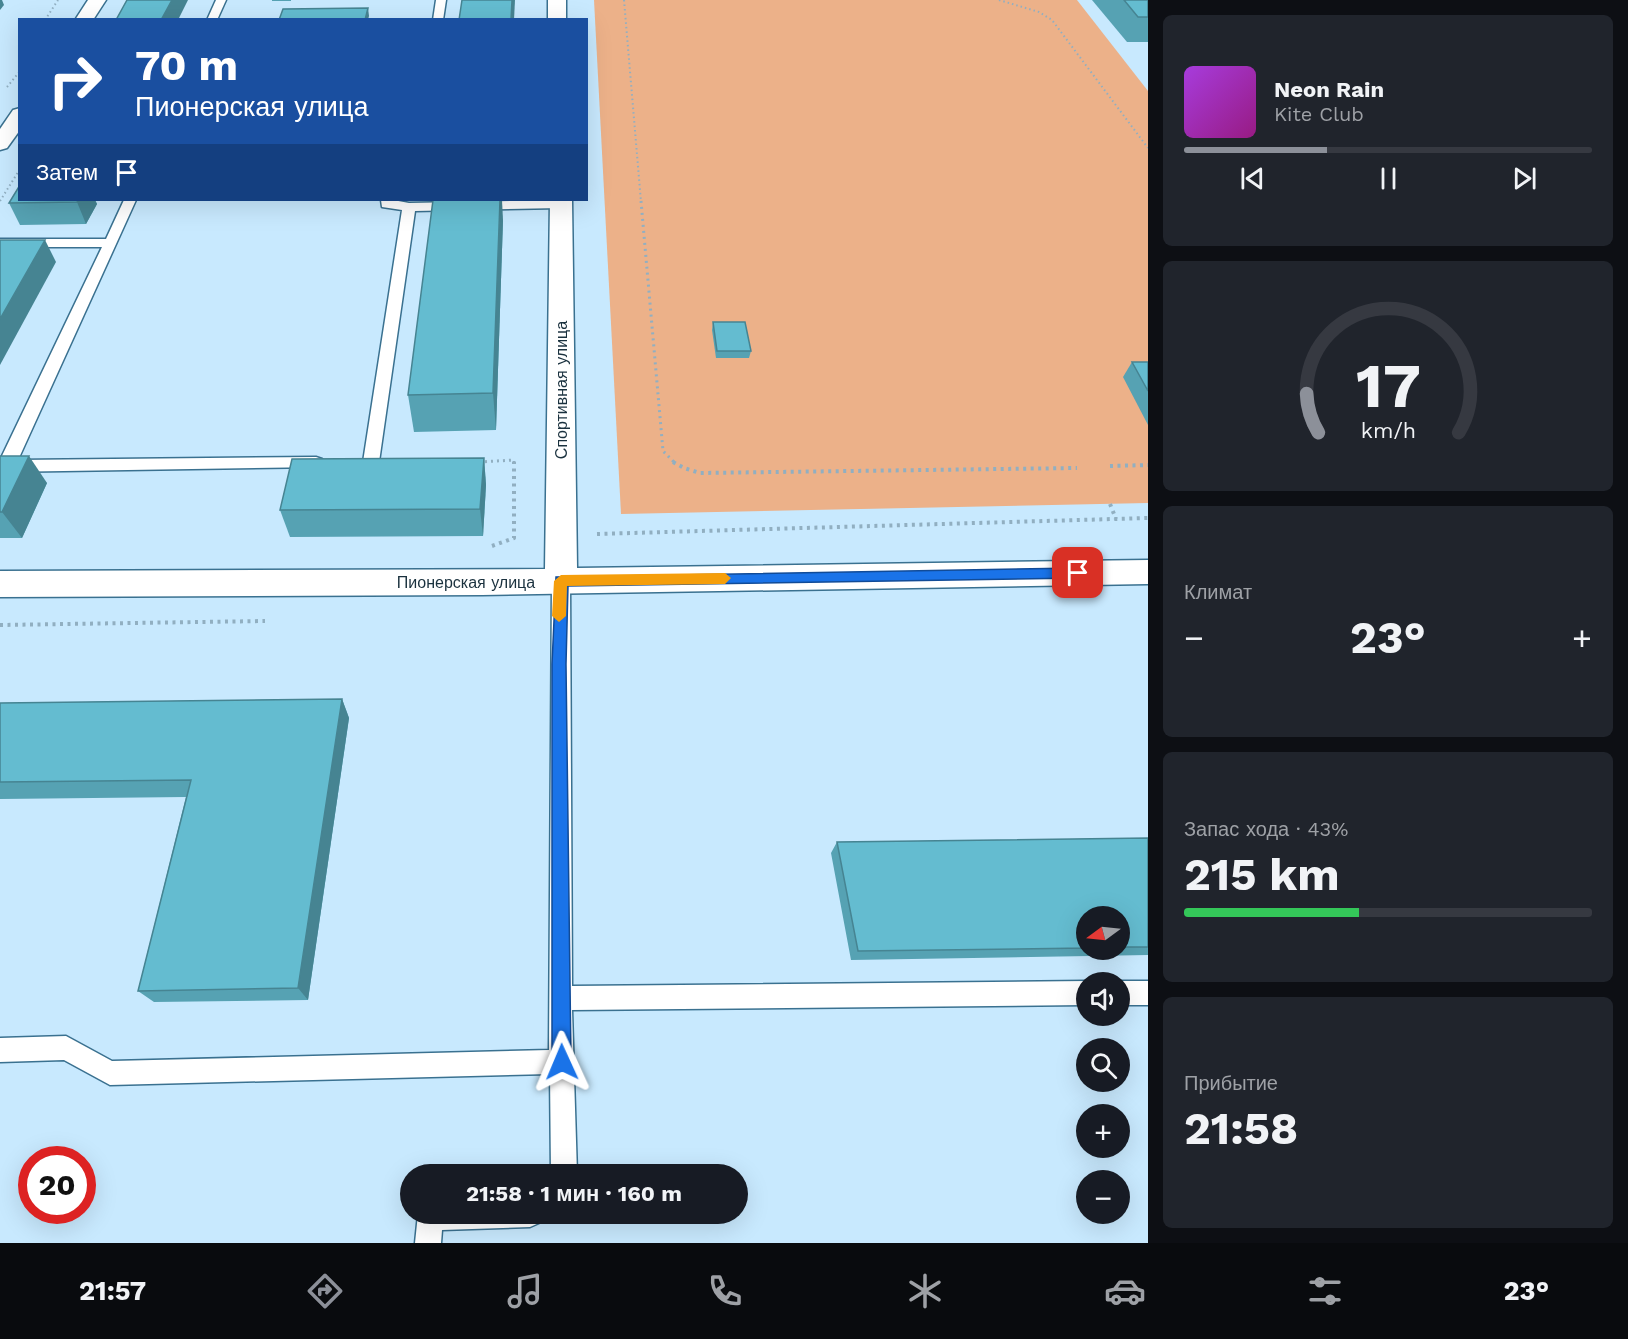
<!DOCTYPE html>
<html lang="ru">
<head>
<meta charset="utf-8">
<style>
  body { margin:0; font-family:"Work Sans",sans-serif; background:#20242c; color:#f1f3f6; height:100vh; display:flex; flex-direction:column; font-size:22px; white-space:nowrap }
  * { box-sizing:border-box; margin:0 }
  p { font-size:20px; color:#9ea1a6 }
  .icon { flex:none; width:33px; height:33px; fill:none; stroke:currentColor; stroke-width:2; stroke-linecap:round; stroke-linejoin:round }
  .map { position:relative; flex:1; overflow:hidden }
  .side { display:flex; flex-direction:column; gap:15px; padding:15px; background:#0d0f14; width:480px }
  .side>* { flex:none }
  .banner { position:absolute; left:18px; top:18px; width:570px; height:183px; border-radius:0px; box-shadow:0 6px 24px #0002; background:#1a4fa0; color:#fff; overflow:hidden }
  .needle { width:39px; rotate:255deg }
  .tools { position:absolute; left:1076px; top:906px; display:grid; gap:12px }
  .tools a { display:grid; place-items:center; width:54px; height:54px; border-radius:50%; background:#171b24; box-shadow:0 6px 24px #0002; font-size:30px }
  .speed { position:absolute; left:18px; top:1146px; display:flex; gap:12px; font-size:30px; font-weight:700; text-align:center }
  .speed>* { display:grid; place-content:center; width:78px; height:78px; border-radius:50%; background:#171b24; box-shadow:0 6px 24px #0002; line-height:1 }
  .speed .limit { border:9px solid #d22; background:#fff; color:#111 }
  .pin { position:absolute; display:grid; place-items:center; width:51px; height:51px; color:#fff; margin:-26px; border-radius:12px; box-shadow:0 3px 9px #0006 }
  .me { position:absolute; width:66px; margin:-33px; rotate:359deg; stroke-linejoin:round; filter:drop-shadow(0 0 4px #0008) }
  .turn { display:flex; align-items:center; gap:21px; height:126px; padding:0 18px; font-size:27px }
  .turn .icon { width:78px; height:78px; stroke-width:2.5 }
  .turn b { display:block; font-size:42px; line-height:51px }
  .then { display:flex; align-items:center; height:57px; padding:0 18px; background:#0003; gap:12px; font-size:22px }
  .big { font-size:45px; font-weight:700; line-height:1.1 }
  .side .tile { flex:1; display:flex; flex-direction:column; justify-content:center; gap:9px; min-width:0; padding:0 21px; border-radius:9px; background:#20242c }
  .side .dial { align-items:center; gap:0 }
  .dial svg { height:156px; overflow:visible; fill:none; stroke:#363941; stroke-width:7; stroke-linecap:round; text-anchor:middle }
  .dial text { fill:#f1f3f6; stroke:none }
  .song { display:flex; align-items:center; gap:18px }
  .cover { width:72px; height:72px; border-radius:9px; background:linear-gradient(135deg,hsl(280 70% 55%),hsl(310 70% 35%)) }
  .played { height:6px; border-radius:3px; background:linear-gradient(90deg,#8c9099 35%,#363941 35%) }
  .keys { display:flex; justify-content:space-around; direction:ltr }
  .heat { display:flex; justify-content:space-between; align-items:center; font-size:33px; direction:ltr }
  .charge { height:9px; border-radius:4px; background:linear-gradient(90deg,#34c759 43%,#363941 0) }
  .trip { position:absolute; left:400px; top:1164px; width:348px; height:60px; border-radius:30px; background:#171b24; box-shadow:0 6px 24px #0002; font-weight:700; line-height:60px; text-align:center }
  .menu { display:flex; height:96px; justify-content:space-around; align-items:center; background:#090b0e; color:#9ea1a6 }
  .menu .icon { width:42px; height:42px }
  .menu .active { color:#8c9099 }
  .menu b { font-size:27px; color:#f1f3f6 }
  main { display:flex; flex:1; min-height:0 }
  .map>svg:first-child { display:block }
</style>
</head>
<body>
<main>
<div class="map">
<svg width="1148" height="1243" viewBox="0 0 1148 1243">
  <rect width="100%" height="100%" fill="#c8e9fe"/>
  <!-- green -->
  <polygon fill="#ecb189" points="594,0 1077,0 1148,91 1148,503 621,514"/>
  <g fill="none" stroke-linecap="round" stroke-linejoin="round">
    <defs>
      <g id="service">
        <polygon points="216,0 226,0 217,20 207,20"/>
        <polygon points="436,0 446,0 443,20 433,20"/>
        <polygon points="124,200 136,200 18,460 316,457 322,459 324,463 322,467 0,472 0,460 102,247 0,247 0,239 106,239"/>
        <polygon points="381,200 393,200 409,203 561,200 567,204 561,208 415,211 379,462 377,466 365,466 363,462 402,210 382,207"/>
        <polygon points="561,574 567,576 570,581 572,986 1086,981 1089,982 1086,982 1086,1005 572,1010 577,1174 551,1174 550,1074 110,1085 64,1060 0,1062 0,1038 66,1036 112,1061 549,1050 552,581 555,576"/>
        <polygon points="1119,981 1148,981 1148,1005 1119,1005 1119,982 1116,982"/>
        <polygon points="418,1214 543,1214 539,1223 530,1227 442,1230 441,1243 415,1243"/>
      </g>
      <g id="minor">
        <rect x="548" y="0" width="18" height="20"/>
        <polygon points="550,200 572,200 577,568 1148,560 1148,584 482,595 0,597 0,571 545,569"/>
      </g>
      <g id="tertiary">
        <polygon points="88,0 106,0 93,20 75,20"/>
        <polygon points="20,108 20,130 7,148 0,150 0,129 13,110"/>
      </g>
    </defs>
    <!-- service casing -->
    <use href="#service" stroke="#3a7190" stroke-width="3"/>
    <!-- minor casing -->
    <use href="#minor" stroke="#3a7190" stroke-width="3"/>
    <!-- tertiary casing -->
    <use href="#tertiary" stroke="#3a7190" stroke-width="3"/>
    <!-- path-far2 -->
    <g stroke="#91afc1" stroke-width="2" stroke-dasharray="1.5 3" stroke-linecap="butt">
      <polyline points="624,0 641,202"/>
      <polyline points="999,0 1039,12 1052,20 1148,148"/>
      <polyline points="45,20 58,0"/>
      <polyline points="7,87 20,71"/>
      <polyline points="0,201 20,169"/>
    </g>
    <!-- path-far1 -->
    <g stroke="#91afc1" stroke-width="3" stroke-dasharray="2 4" stroke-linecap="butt">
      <polyline points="641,201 663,451 675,463"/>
      <polyline points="479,462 514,460 514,463"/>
    </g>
    <!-- path -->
    <g stroke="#91afc1" stroke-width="4" stroke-dasharray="3 4.5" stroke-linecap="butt">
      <polyline points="673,462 684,468 700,473 1077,468"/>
      <polyline points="1110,466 1148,465"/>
      <polyline points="1110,504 1116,519"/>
      <polyline points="597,534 1148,518"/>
      <polyline points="492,546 514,538 514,462"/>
      <polyline points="0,625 265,621"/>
    </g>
    <!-- service -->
    <use href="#service" fill="#fff" fill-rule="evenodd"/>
    <!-- minor -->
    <use href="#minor" fill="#fff" fill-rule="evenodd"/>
    <!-- tertiary -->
    <use href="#tertiary" fill="#fff" fill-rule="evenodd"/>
  </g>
  <!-- wall -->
  <g fill="#56a2b3" fill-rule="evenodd">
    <rect x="272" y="0" width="19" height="1"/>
    <polygon points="1092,0 1148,0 1148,42 1127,42"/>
    <polygon points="20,200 95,200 97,204 86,224 20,225 9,203"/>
    <polygon points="503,220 496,430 414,432 408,395"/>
    <polygon points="713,322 751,351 749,358 716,358 712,330"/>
    <polygon points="1132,362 1148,362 1148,425 1123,377"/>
    <polygon points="0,456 47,483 22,538 0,538"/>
    <polygon points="484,458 486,485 483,536 290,537 280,510"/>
    <polygon points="342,699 349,718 308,1000 154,1002 138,991 186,797 0,799 0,703"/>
    <path d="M1148,838V955L851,960L831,853L837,842ZM1086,916H1119V950H1086Z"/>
  </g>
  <!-- shaded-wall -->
  <g fill="#468492">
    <polygon points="0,0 2,0 4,5 0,10"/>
    <polygon points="172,0 188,0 178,20 161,20"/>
    <polygon points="512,0 515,0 514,20 511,20"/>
    <polygon points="368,8 369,16 368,20 365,20"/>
    <polygon points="78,200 95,200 97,204 86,224 77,202"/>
    <polygon points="500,200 502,200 503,220 496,430 493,393"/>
    <polygon points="45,240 56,262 0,365 0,319"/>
    <polygon points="29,456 47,483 22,538 2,512"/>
    <polygon points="484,458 486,485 483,536 480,509"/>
    <polygon points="342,699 349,718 308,1000 298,988"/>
  </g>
  <!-- building -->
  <g fill="#64bcd0" stroke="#468492" stroke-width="1.5">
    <polygon points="127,0 172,0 161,20 116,20"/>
    <polygon points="462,0 512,0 511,20 459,20"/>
    <polygon points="1124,0 1148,0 1148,17 1138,17"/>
    <polygon points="368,8 365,20 279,20 283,9"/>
    <polygon points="20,185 20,200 78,200 77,202 9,203"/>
    <polygon points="433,200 500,200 493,393 408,395"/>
    <polygon points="0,240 45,240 0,319"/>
    <polygon points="713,322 745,322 751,351 717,351"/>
    <polygon points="1132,362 1148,362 1148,391"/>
    <polygon points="0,456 29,456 2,512 0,512"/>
    <polygon points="484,458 480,509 280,510 292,459"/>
    <polygon points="342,699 298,988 138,991 191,780 0,782 0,703"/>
    <polygon points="1148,838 1148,947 1119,947 1119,916 1086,916 1086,948 858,951 837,842"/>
  </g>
  <!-- route -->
  <polygon fill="#1a73e8" stroke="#114b97" stroke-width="1.5" points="1078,568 1084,573 1078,578 568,586 566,664 571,1062 568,1069 562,1071 555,1069 552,1062 552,664 556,577"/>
  <!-- slow -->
  <polygon fill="#f59e0b" points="725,573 731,578 725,584 567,586 566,616 559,622 552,616 554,581 561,575"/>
  <g text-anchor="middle" stroke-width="5" stroke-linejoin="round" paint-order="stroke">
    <!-- street labels -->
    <g font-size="16" fill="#1a313e" stroke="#fff">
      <text transform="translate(561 390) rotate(-90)" y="6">Спортивная улица</text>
      <text x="466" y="588">Пионерская улица</text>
    </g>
  </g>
</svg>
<div class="tools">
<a><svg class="needle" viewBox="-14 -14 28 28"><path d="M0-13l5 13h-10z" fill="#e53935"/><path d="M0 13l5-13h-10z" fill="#9ea1a6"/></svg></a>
<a><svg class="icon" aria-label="sound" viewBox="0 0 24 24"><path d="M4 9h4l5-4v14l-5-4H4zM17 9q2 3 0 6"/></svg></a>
<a><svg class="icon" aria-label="search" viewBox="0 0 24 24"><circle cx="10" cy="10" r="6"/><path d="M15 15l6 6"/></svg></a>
<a>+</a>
<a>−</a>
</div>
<div class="speed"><div class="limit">20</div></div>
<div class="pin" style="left:1078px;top:573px;background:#d93025"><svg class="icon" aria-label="arrive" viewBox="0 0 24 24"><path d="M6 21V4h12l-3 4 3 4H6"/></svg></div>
<svg class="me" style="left:562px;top:1062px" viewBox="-20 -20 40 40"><path d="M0-17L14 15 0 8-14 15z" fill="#1a73e8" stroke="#fff" stroke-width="4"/></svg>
<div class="trip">21:58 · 1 мин · 160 m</div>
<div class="banner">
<div class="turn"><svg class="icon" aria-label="right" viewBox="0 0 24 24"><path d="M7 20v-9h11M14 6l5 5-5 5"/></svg><div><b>70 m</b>Пионерская улица</div></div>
<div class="then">Затем<svg class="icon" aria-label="arrive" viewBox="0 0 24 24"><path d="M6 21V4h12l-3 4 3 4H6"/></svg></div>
</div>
</div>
<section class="side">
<div class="tile">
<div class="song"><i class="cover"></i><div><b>Neon Rain</b><p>Kite Club</p></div></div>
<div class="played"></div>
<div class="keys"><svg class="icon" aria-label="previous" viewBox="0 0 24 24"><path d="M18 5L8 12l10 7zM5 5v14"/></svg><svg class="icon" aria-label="pause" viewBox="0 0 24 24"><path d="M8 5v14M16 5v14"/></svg><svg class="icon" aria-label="next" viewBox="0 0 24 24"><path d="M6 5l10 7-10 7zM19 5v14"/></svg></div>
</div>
<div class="tile dial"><svg viewBox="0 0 100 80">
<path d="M14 69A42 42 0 1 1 86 69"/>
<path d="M14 69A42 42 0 0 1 8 49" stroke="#8c9099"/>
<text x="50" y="56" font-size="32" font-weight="700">17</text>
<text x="50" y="72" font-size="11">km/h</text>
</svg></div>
<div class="tile"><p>Климат</p>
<div class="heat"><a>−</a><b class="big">23°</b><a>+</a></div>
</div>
<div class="tile"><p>Запас хода · 43%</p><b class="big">215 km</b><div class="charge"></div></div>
<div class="tile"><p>Прибытие</p><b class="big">21:58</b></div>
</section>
</main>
<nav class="menu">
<b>21:57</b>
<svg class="icon active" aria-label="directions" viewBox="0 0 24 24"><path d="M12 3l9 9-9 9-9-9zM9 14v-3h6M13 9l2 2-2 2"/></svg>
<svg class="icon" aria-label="music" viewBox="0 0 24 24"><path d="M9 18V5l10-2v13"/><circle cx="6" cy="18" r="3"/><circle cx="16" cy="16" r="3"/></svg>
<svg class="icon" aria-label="phone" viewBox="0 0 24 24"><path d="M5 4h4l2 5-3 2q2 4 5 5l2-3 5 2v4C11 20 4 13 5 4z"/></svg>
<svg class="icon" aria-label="climate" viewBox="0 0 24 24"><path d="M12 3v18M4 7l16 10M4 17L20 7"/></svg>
<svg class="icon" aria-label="car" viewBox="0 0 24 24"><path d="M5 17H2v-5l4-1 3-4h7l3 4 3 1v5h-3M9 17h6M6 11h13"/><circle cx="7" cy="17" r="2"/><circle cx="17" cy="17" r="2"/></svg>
<svg class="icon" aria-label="filters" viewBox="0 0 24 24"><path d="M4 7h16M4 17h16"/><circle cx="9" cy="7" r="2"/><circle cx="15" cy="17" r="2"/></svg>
<b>23°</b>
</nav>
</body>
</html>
